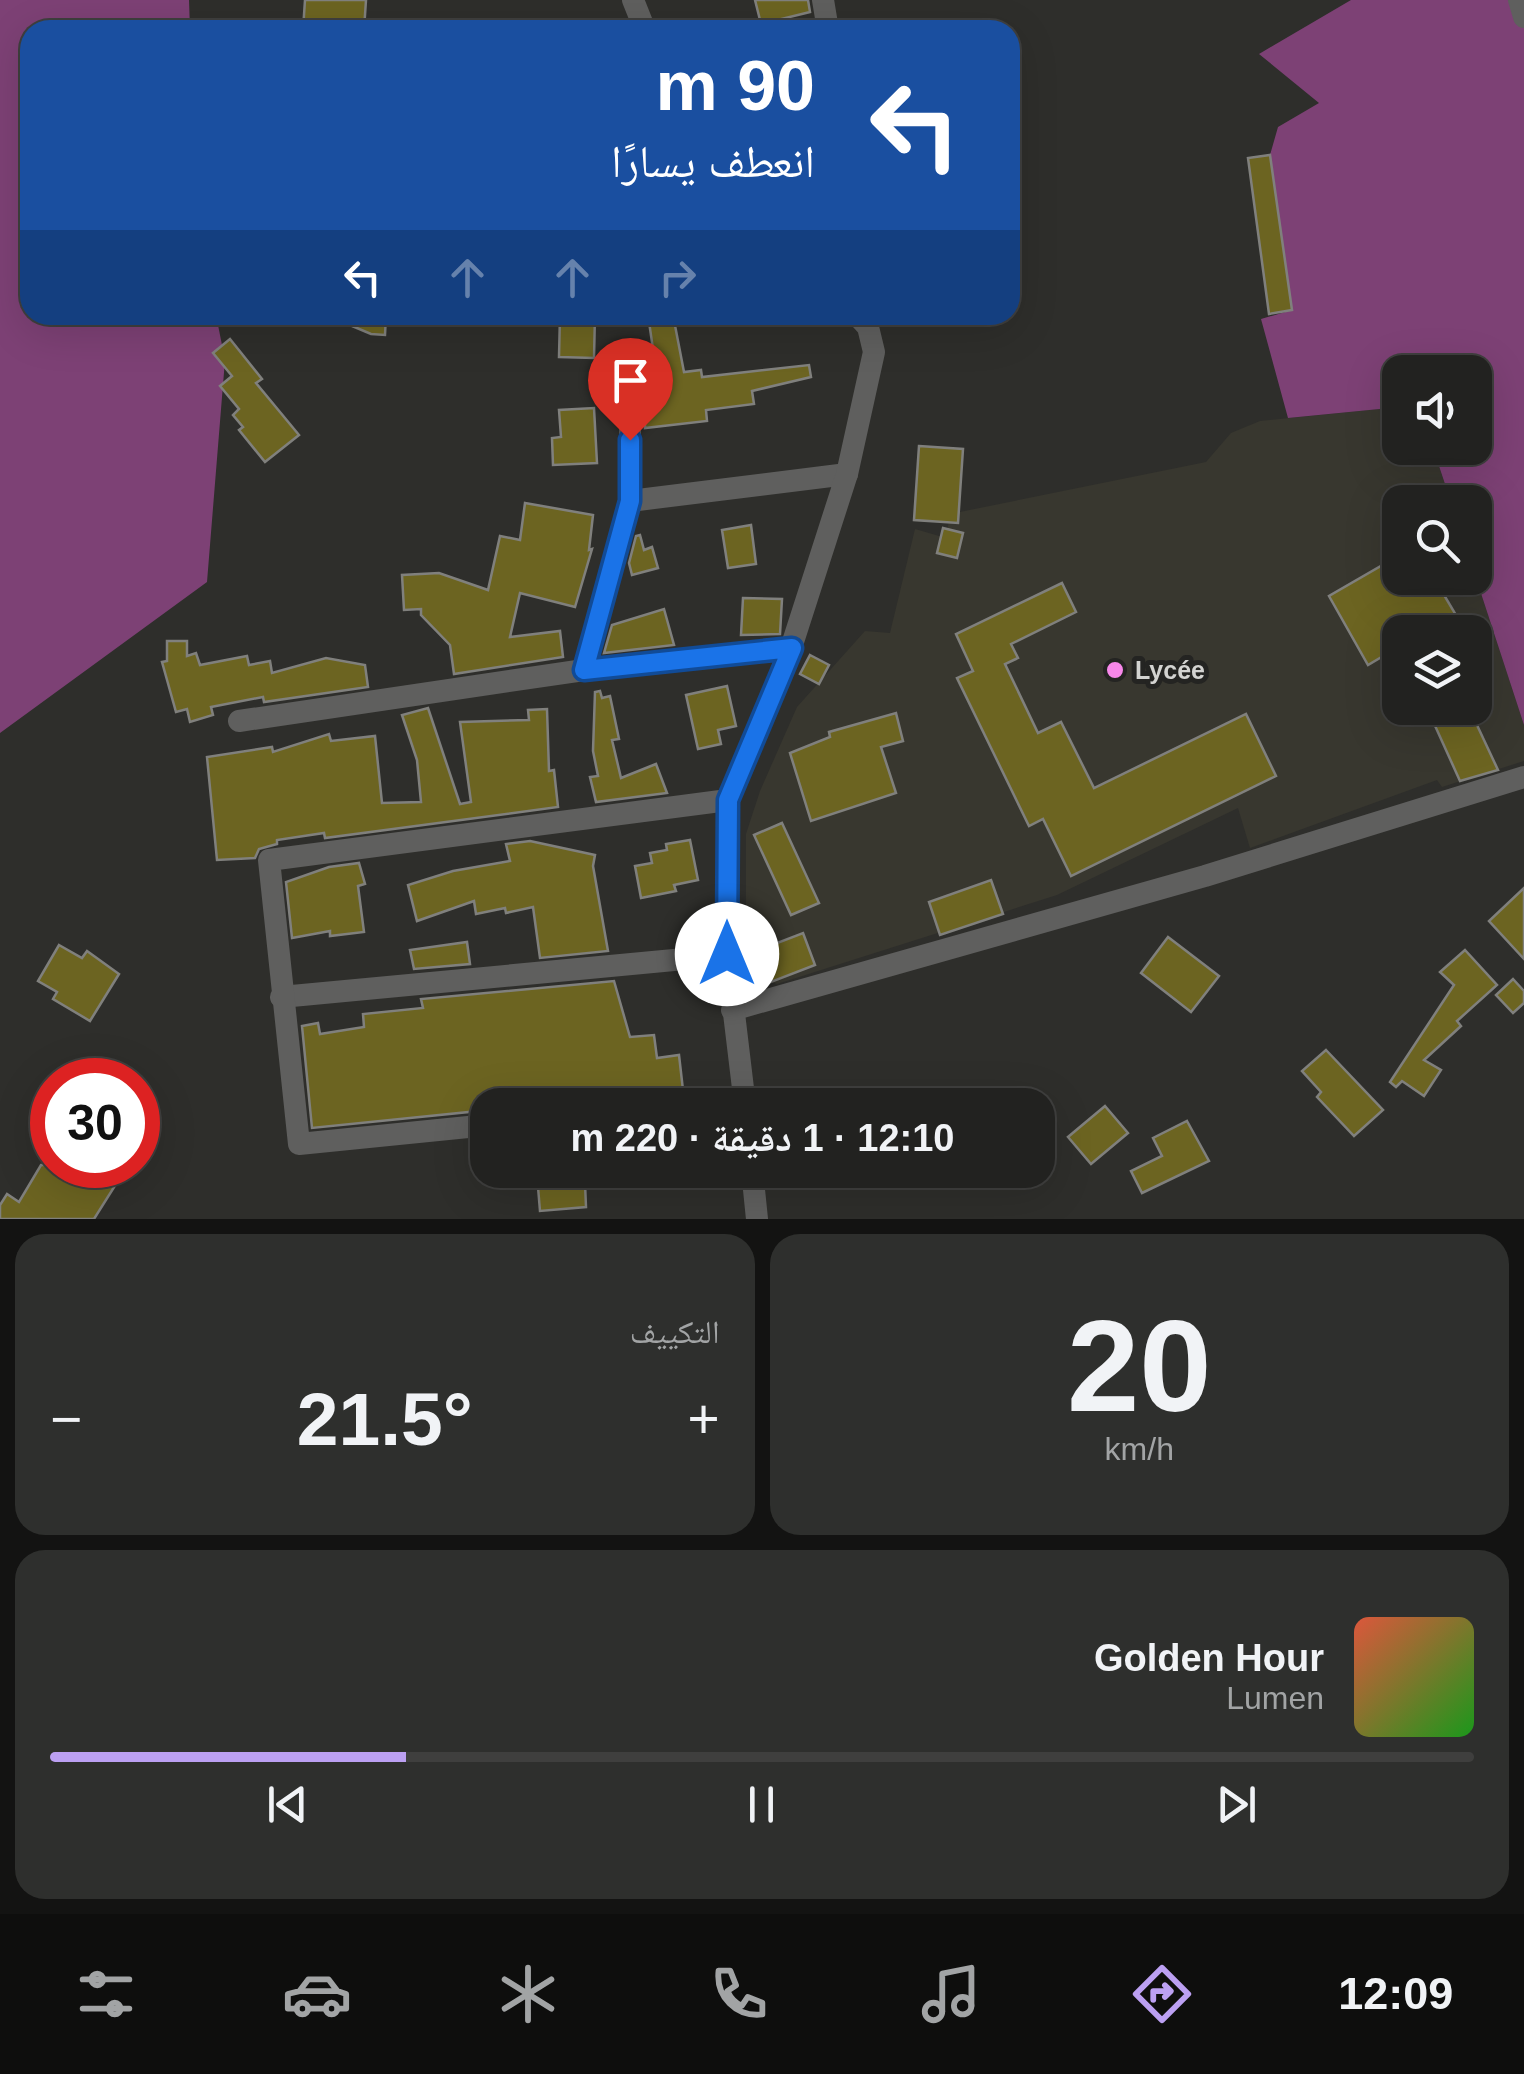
<!DOCTYPE html>
<html lang="ar">
<head>
<meta charset="utf-8">
<style>
  body { margin:0; font-family:Arial,"Noto Naskh Arabic",sans-serif; background:#2e2f2d; color:#f1f3f6; direction:rtl; height:100vh; display:flex; flex-direction:column; font-size:38px; white-space:nowrap }
  * { box-sizing:border-box; margin:0 }
  p { font-size:32px; color:#a2a4a5 }
  .icon { flex:none; width:55px; height:55px; fill:none; stroke:currentColor; stroke-width:2; stroke-linecap:round; stroke-linejoin:round }
  .map { position:relative; height:1219px; overflow:hidden; direction:ltr }
  .panel { display:flex; flex-direction:column; gap:15px; padding:15px; background:#131312; flex:1 }
  .panel>* { flex:none }
  .banner { position:absolute; left:20px; top:20px; width:1000px; height:305px; border-radius:30px; box-shadow:0 10px 40px #0002,0 0 0 2px #3f3f3e; direction:rtl; background:#1a4fa0; color:#fff; overflow:hidden }
  .tools { position:absolute; left:1382px; top:355px; display:grid; gap:20px }
  .tools a { display:grid; place-items:center; width:110px; height:110px; border-radius:20px; background:#222220; box-shadow:0 10px 40px #0002,0 0 0 2px #3f3f3e; font-size:50px }
  .speed { position:absolute; left:30px; top:1058px; display:flex; gap:20px; font-size:50px; font-weight:700; text-align:center }
  .speed>* { display:grid; place-content:center; width:130px; height:130px; border-radius:50%; background:#222220; box-shadow:0 10px 40px #0002,0 0 0 2px #3f3f3e; line-height:1 }
  .speed .limit { border:15px solid #d22; background:#fff; color:#111 }
  .pin { position:absolute; display:grid; place-items:center; width:85px; height:85px; color:#fff; margin:-102px -42px; border-radius:50% 50% 50% 0; rotate:-45deg; box-shadow:0 0 10px #0007 }
  .pin .icon { rotate:45deg }
  .me { position:absolute; width:110px; margin:-55px; rotate:0deg; stroke-linejoin:round; filter:drop-shadow(0 0 8px #0008) }
  .turn { display:flex; align-items:center; gap:35px; height:210px; padding:0 40px; font-size:45px }
  .turn .icon { width:130px; height:130px; stroke-width:2.5 }
  .turn b { display:block; font-size:70px; line-height:85px }
  .lanes { display:flex; align-items:center; height:95px; padding:0 40px; background:#0003; justify-content:center; gap:50px; direction:ltr }
  .lanes .off { opacity:.35 }
  .big { font-size:75px; font-weight:800; line-height:1.1 }
  .panel .card { flex:1; display:flex; flex-direction:column; justify-content:center; gap:15px; min-width:0; padding:0 35px; border-radius:30px; background:#2e2f2d }
  .panel .dial { align-items:center; gap:0 }
  .dial b { font-size:130px; line-height:1 }
  .song { display:flex; align-items:center; gap:30px }
  .cover { width:120px; height:120px; border-radius:15px; background:linear-gradient(135deg,hsl(10 70% 55%),hsl(120 70% 35%)) }
  .played { height:10px; border-radius:5px; background:linear-gradient(90deg,#bca0f2 25%,#3f3f3e 25%) }
  .keys { display:flex; justify-content:space-around; direction:ltr }
  .heat { display:flex; justify-content:space-between; align-items:center; font-size:55px; direction:ltr }
  .panel .tiles { flex:1; display:grid; gap:15px; grid-template-columns:1fr 1fr }
  .card:last-child { grid-column:span 2 }
  .trip { position:absolute; left:470px; top:1088px; width:585px; height:100px; border-radius:30px; background:#222220; box-shadow:0 10px 40px #0002,0 0 0 2px #3f3f3e; font-weight:800; line-height:100px; text-align:center; direction:rtl }
  .dock { display:flex; height:160px; justify-content:space-around; align-items:center; background:#0e0e0d; color:#a2a4a5 }
  .dock .icon { width:70px; height:70px }
  .dock .current { color:#bca0f2 }
  .dock b { font-size:45px; color:#f1f3f6 }
  .map>svg:first-child { display:block }
</style>
</head>
<body>
<div class="map">
<svg width="1524" height="1219" viewBox="0 0 1524 1219">
  <rect width="100%" height="100%" fill="#2e2e2b"/>
  <!-- built -->
  <path fill="#38372f" fill-rule="evenodd" d="M1400,407V448H1433L1451,502H1400V578L1475,575L1524,725V761L1442,787L1437,780L1250,848L1238,808L1057,895L777,984L746,974V834L760,791L797,707L865,631L890,633L915,529L946,538L950,514L1206,462L1231,433L1260,421ZM1400,632H1475V708H1400Z"/>
  <!-- forest -->
  <g fill="#7d4175">
    <polygon points="0,0 189,0 190,30 30,30 30,315 216,315 225,360 207,582 0,733"/>
    <polygon points="1351,0 1519,0 1524,17 1524,725 1475,575 1475,502 1451,502 1433,448 1475,448 1475,372 1400,372 1400,407 1288,418 1261,319 1292,310 1270,155 1278,127 1319,103 1259,54"/>
  </g>
  <!-- building -->
  <g fill="#6c6421" stroke="#80807d" stroke-width="2.5">
    <polygon points="305,0 366,0 364,30 303,30"/>
    <polygon points="755,0 808,0 810,12 761,24"/>
    <polygon points="1270,155 1292,310 1269,314 1248,158"/>
    <polygon points="326,315 386,315 385,335 371,334"/>
    <polygon points="560,315 595,315 594,358 559,357"/>
    <polygon points="648,315 673,315 684,372 701,370 702,377 809,365 811,377 752,391 754,404 706,410 707,421 645,428 645,385 658,383"/>
    <polygon points="230,339 262,379 256,383 299,435 265,462 239,430 243,427 233,415 239,409 220,386 232,376 213,353"/>
    <polygon points="594,408 597,463 553,465 552,438 561,437 559,410"/>
    <polygon points="919,446 963,449 958,523 914,520"/>
    <polygon points="525,503 593,515 589,550 592,549 575,607 520,593 510,637 560,631 563,657 454,674 450,645 421,615 421,609 404,610 402,575 439,573 488,590 500,536 520,540"/>
    <polygon points="751,525 756,564 728,568 722,530"/>
    <polygon points="943,528 963,533 957,558 937,553"/>
    <polygon points="640,535 644,550 652,547 658,568 632,575 629,563 636,536"/>
    <polygon points="1400,555 1400,578 1434,578 1466,632 1400,632 1400,646 1368,665 1329,596"/>
    <polygon points="1062,583 1076,612 1011,644 1018,658 1005,664 1038,733 1061,722 1094,788 1246,714 1276,776 1071,876 1043,819 1029,826 957,678 973,671 956,634"/>
    <polygon points="743,598 782,599 780,634 741,635"/>
    <polygon points="664,609 674,645 604,653 612,625"/>
    <polygon points="167,641 187,641 187,656 196,653 200,665 247,656 249,665 270,661 272,673 326,658 365,665 368,687 264,702 263,697 211,707 213,715 190,722 187,709 176,712 162,662 167,661"/>
    <polygon points="810,655 829,665 819,684 800,674"/>
    <polygon points="727,686 736,726 718,730 721,744 698,749 686,695"/>
    <polygon points="600,691 602,698 610,696 619,739 612,740 621,778 656,764 667,793 596,802 590,777 598,776 593,751 595,692"/>
    <polygon points="428,708 460,804 471,802 460,722 529,720 528,710 547,709 549,771 554,770 558,807 325,838 324,833 277,840 277,844 259,849 255,858 217,860 207,757 272,747 273,752 329,734 331,741 375,736 382,803 421,802 417,760 402,715"/>
    <polygon points="1427,708 1469,708 1498,770 1460,781"/>
    <polygon points="896,713 903,741 881,747 896,793 811,821 790,753 830,737 829,732"/>
    <polygon points="782,823 819,903 791,915 754,835"/>
    <polygon points="690,840 698,880 674,885 676,891 641,898 635,866 652,863 650,853 667,850 666,844"/>
    <polygon points="530,841 595,855 593,866 608,951 540,958 533,907 506,913 505,908 476,914 474,901 417,921 408,885 453,871 510,861 506,844"/>
    <polygon points="359,863 365,884 358,886 364,932 330,936 330,931 292,938 286,882 329,867"/>
    <polygon points="991,880 1003,914 940,935 929,902"/>
    <polygon points="1524,888 1524,959 1489,921"/>
    <polygon points="803,933 815,965 771,982 759,950"/>
    <polygon points="1168,937 1219,976 1191,1012 1141,973"/>
    <polygon points="467,942 470,964 414,969 410,950"/>
    <polygon points="59,945 82,958 87,951 119,974 90,1021 53,999 57,992 38,981"/>
    <polygon points="1465,950 1497,985 1457,1021 1461,1026 1424,1060 1441,1070 1424,1096 1402,1081 1396,1087 1390,1082 1454,985 1440,972"/>
    <polygon points="1513,979 1524,991 1524,1003 1513,1013 1496,995"/>
    <polygon points="614,981 630,1037 654,1035 657,1058 679,1055 683,1090 596,1105 488,1105 488,1110 312,1128 302,1026 318,1023 320,1034 364,1027 363,1014 423,1008 421,999"/>
    <polygon points="1326,1050 1383,1110 1354,1136 1317,1097 1321,1092 1302,1071"/>
    <polygon points="1105,1106 1128,1133 1091,1164 1068,1137"/>
    <polygon points="1187,1121 1209,1161 1142,1193 1131,1171 1162,1156 1153,1138"/>
    <polygon points="41,1165 128,1165 94,1219 0,1219 0,1205 7,1194 19,1202"/>
    <polygon points="585,1183 586,1207 540,1211 538,1187"/>
  </g>
  <g fill="none" stroke-linecap="round" stroke-linejoin="round">
    <!-- minor -->
    <g stroke="#5f5f5e" stroke-width="22">
      <polyline points="633,0 645,30"/>
      <polyline points="823,0 828,30"/>
      <polyline points="1519,0 1524,17"/>
      <polyline points="630,501 847,474"/>
      <polyline points="584,670 630,501 630,379"/>
      <polyline points="239,721 584,670 791,648"/>
      <polyline points="281,997 727,955"/>
      <polyline points="732,1010 1205,876 1524,777"/>
      <polyline points="682,1105 745,1099"/>
      <polyline points="745,1105 727,955 728,800 791,648 847,474 874,352 868,327 857,315"/>
      <polyline points="488,1125 299,1144 269,860 728,800"/>
      <polyline points="752,1170 757,1219"/>
    </g>
  </g>
  <g fill="none" stroke-linecap="round" stroke-linejoin="round">
    <defs>
      <polyline id="route" points="630,440 630,501 584,670 792,648 728,800 727,954"/>
    </defs>
    <!-- route casing -->
    <use href="#route" stroke="#114b97" stroke-width="25"/>
    <!-- route -->
    <use href="#route" stroke="#1a73e8" stroke-width="18"/>
  </g>
  <!-- markers -->
  <circle fill="#f888ea" stroke="#242422" stroke-width="4" cx="1115" cy="670" r="10"/>
  <g text-anchor="middle" stroke-width="10" stroke-linejoin="round" paint-order="stroke">
    <!-- poi labels -->
    <g font-size="25" font-weight="bold" fill="#d3d3d1" stroke="#242422" text-anchor="start">
      <text x="1135" y="679">Lycée</text>
    </g>
  </g>
</svg>
<div class="tools">
<a><svg class="icon" aria-label="sound" viewBox="0 0 24 24"><path d="M4 9h4l5-4v14l-5-4H4zM17 9q2 3 0 6"/></svg></a>
<a><svg class="icon" aria-label="search" viewBox="0 0 24 24"><circle cx="10" cy="10" r="6"/><path d="M15 15l6 6"/></svg></a>
<a><svg class="icon" aria-label="layers" viewBox="0 0 24 24"><path d="M12 4l9 5-9 5-9-5zM3 14l9 5 9-5"/></svg></a>
</div>
<div class="speed"><div class="limit">30</div></div>
<div class="pin" style="left:630px;top:440px;background:#d93025"><svg class="icon" aria-label="arrive" viewBox="0 0 24 24"><path d="M6 21V4h12l-3 4 3 4H6"/></svg></div>
<svg class="me" style="left:727px;top:954px" viewBox="-20 -20 40 40"><circle r="19" fill="#fff"/><path d="M0-13L10 11 0 6-10 11z" fill="#1a73e8"/></svg>
<div class="trip">12:10 · 1 دقيقة · 220 m</div>
<div class="banner">
<div class="turn"><svg class="icon" aria-label="left" viewBox="0 0 24 24"><path d="M17 20v-9H6M10 6l-5 5 5 5"/></svg><div><b>90 m</b>انعطف يسارًا</div></div>
<div class="lanes"><svg class="icon" aria-label="left" viewBox="0 0 24 24"><path d="M17 20v-9H6M10 6l-5 5 5 5"/></svg><svg class="icon off" aria-label="ahead" viewBox="0 0 24 24"><path d="M12 20V5M6 11l6-6 6 6"/></svg><svg class="icon off" aria-label="ahead" viewBox="0 0 24 24"><path d="M12 20V5M6 11l6-6 6 6"/></svg><svg class="icon off" aria-label="right" viewBox="0 0 24 24"><path d="M7 20v-9h11M14 6l5 5-5 5"/></svg></div>
</div>
</div>
<section class="panel">
<div class="tiles">
<div class="card dial"><b>20</b><p>km/h</p></div>
<div class="card"><p>التكييف</p>
<div class="heat"><a>−</a><b class="big">21.5°</b><a>+</a></div>
</div>
<div class="card">
<div class="song"><i class="cover"></i><div><b>Golden Hour</b><p>Lumen</p></div></div>
<div class="played"></div>
<div class="keys"><svg class="icon" aria-label="previous" viewBox="0 0 24 24"><path d="M18 5L8 12l10 7zM5 5v14"/></svg><svg class="icon" aria-label="pause" viewBox="0 0 24 24"><path d="M8 5v14M16 5v14"/></svg><svg class="icon" aria-label="next" viewBox="0 0 24 24"><path d="M6 5l10 7-10 7zM19 5v14"/></svg></div>
</div>
</div>
</section>
<nav class="dock">
<b>12:09</b>
<svg class="icon current" aria-label="directions" viewBox="0 0 24 24"><path d="M12 3l9 9-9 9-9-9zM9 14v-3h6M13 9l2 2-2 2"/></svg>
<svg class="icon" aria-label="music" viewBox="0 0 24 24"><path d="M9 18V5l10-2v13"/><circle cx="6" cy="18" r="3"/><circle cx="16" cy="16" r="3"/></svg>
<svg class="icon" aria-label="phone" viewBox="0 0 24 24"><path d="M5 4h4l2 5-3 2q2 4 5 5l2-3 5 2v4C11 20 4 13 5 4z"/></svg>
<svg class="icon" aria-label="climate" viewBox="0 0 24 24"><path d="M12 3v18M4 7l16 10M4 17L20 7"/></svg>
<svg class="icon" aria-label="car" viewBox="0 0 24 24"><path d="M5 17H2v-5l4-1 3-4h7l3 4 3 1v5h-3M9 17h6M6 11h13"/><circle cx="7" cy="17" r="2"/><circle cx="17" cy="17" r="2"/></svg>
<svg class="icon" aria-label="filters" viewBox="0 0 24 24"><path d="M4 7h16M4 17h16"/><circle cx="9" cy="7" r="2"/><circle cx="15" cy="17" r="2"/></svg>
</nav>
</body>
</html>
